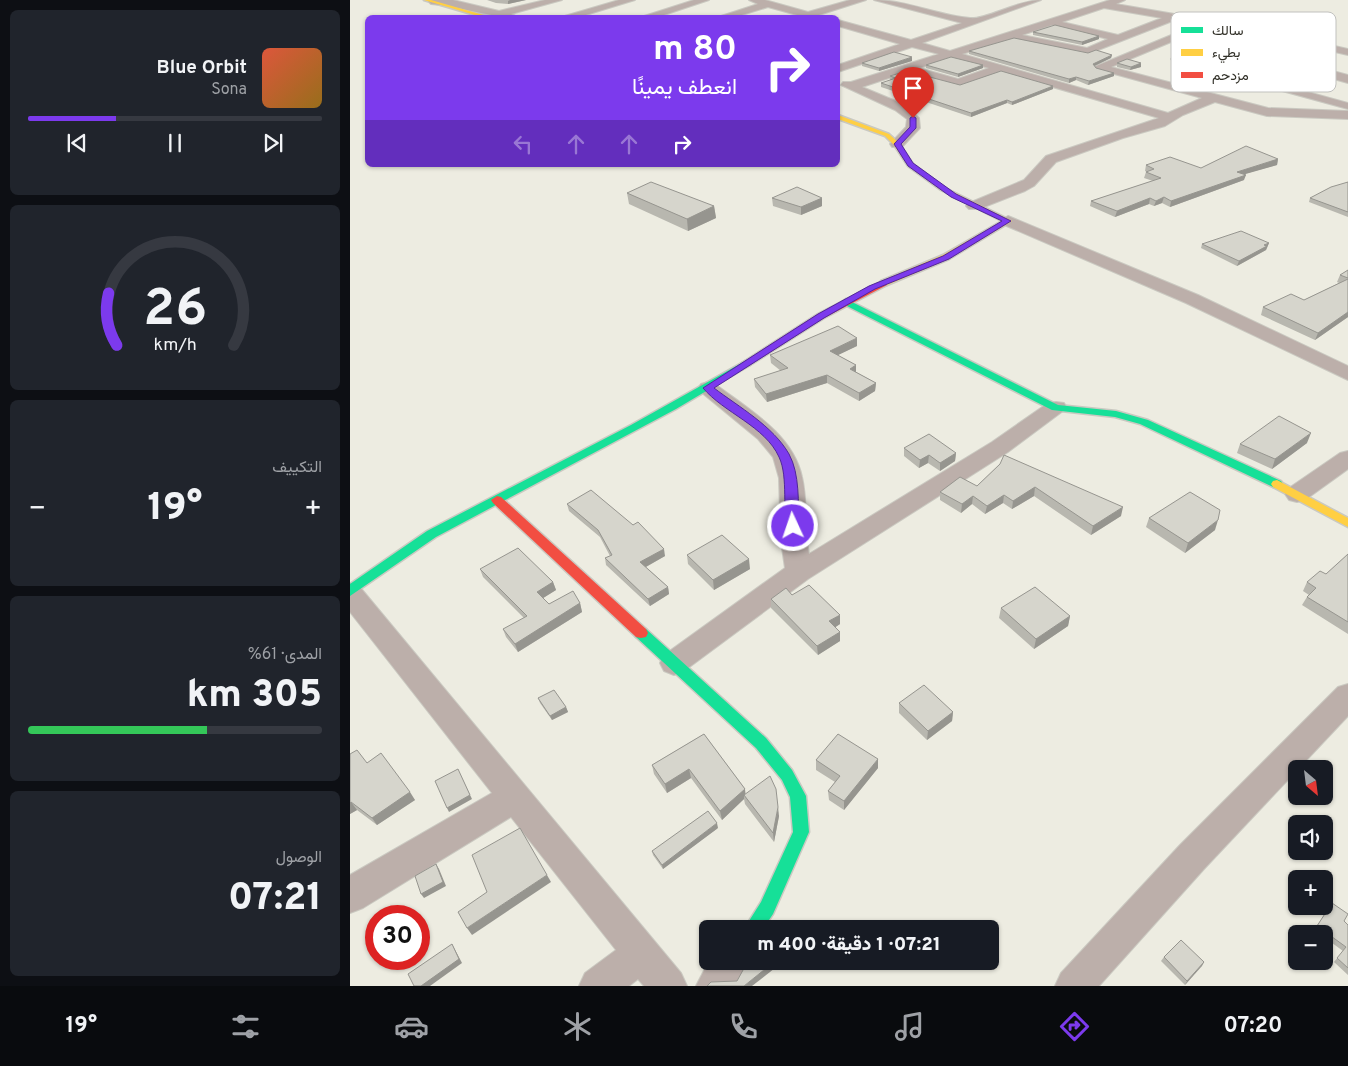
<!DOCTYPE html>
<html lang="ar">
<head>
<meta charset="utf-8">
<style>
  body { margin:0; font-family:Overpass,Vazirmatn,sans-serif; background:#20242c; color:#f1f3f6; direction:rtl; height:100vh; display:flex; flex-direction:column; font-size:19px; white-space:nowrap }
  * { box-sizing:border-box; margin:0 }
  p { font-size:16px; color:#9ea1a6 }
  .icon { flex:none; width:28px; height:28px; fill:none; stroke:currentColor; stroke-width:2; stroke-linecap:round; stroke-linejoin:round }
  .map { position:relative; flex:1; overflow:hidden; direction:ltr }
  .drawer { display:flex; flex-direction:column; gap:10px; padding:10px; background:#0d0f14; width:350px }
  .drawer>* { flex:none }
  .banner { position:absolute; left:15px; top:15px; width:475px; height:152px; border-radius:8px; box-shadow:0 1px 4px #0004; direction:rtl; background:#7c3aed; color:#fff; overflow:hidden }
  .needle { width:32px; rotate:152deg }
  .controls { position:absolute; left:938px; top:760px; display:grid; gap:10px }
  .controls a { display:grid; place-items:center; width:45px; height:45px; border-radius:8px; background:#171b24; box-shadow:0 1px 4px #0004; font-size:25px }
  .speed { position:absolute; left:15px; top:905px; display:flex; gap:10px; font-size:25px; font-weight:700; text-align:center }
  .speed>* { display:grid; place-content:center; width:65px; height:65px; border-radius:50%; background:#171b24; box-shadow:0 1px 4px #0004; line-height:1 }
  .speed .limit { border:8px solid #d22; background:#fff; color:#111 }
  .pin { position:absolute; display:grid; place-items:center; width:42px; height:42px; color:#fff; margin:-51px -21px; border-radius:50% 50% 50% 0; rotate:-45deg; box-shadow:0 0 5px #0007 }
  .pin .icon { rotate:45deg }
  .me { position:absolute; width:55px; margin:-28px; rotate:357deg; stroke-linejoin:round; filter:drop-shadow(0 0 4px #0008) }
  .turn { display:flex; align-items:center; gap:18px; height:105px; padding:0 20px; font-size:22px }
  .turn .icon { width:65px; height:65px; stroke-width:2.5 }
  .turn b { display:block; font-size:35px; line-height:42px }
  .lanes { display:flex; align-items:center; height:48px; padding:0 20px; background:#0003; justify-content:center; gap:25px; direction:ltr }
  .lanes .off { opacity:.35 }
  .big { font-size:38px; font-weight:800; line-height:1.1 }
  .drawer .widget { flex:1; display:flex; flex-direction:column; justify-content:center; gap:8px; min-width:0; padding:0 18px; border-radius:8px; background:#20242c }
  .drawer .dial { align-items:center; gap:0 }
  .dial svg { height:130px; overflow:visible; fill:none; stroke:#363941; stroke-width:7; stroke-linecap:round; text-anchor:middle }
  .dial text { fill:#f1f3f6; stroke:none }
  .song { display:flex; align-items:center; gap:15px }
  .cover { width:60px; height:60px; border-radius:8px; background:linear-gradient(135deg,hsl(10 70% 55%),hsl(40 70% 35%)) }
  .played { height:5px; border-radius:2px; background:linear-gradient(90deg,#7c3aed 30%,#363941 30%) }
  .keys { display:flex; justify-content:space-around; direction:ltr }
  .heat { display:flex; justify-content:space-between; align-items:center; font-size:28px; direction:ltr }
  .charge { height:8px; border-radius:4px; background:linear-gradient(90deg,#34c759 61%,#363941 0) }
  .trip { position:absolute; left:349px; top:920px; width:300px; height:50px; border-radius:8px; background:#171b24; box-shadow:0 1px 4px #0004; font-weight:800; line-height:50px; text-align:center; direction:rtl }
  .tabs { display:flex; height:80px; justify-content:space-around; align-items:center; background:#090b0e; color:#9ea1a6 }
  .tabs .icon { width:35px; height:35px }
  .tabs .on { color:#7c3aed }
  .tabs b { font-size:22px; color:#f1f3f6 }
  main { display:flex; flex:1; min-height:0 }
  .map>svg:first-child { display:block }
</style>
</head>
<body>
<main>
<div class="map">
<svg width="998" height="986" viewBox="0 0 998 986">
  <rect width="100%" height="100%" fill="#edece1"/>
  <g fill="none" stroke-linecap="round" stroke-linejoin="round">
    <defs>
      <g id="street">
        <path d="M77,0H103L149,11L195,0H212L161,14L170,18C139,18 111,6 81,4Z"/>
        <polygon points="269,0 285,0 226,18 208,18"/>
        <polygon points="344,0 359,0 305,18 288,18"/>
        <polygon points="399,0 415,0 458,12 500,0 516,0 469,15 470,18 442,18 447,15 418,7 382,18 365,18 408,4"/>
        <path d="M524,0C557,0 587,15 620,18C635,20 668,0 691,0L572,43L600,51L760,0H775L766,4L906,28L998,49V55L906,34L861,26L843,33L998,75V83L833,37L761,67L918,108L998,111V119L917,116L865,102L833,115L815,126L773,138L706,162L684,186L675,191L629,209H619L616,206L619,203L674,180L696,156L809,118L651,72L609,87L557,72L512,87L553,104L569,118L570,128L552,147H542L540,144L556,127L557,119L545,110L491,85L493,82H501L589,54L562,47L488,72V65L550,44L488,26V20L561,40L612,23ZM754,8L812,18L768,35L712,22ZM825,20L848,24L744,67L746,69L852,98L818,113L612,54L661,39L738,54ZM702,25L705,26L758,39L737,48L672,35ZM601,58L639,68L608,79L569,68Z"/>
        <polygon points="827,56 998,103 998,109 823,61 821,59"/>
        <polygon points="658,216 848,295 998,366 998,380 836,303 652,224 650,221"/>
        <path d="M358,382L365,384C398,409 443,434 452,477C458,502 454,529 459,554L642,442L698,403L706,402L714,403L717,408L658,452L458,579L334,671L324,675L314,671L310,663L314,655L435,568L431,541L429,478L423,457L408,439L351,392L348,388L351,384Z"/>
        <polygon points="998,451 998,469 955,500 947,502 939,500 935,494 939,488 990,453"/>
        <polygon points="0,583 9,586 331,973 337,986 294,986 288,979 279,986 229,986 235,973 266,950 161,817 13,908 0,913 0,875 142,793 0,612"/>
        <polygon points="998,684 998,716 854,869 749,986 705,986 711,973 830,845 988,687"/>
        <polygon points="359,961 400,961 387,986 346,986"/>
      </g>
      <g id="fast">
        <polygon points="496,299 708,405 766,411 798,420 931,481 933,484 927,488 923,487 790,424 765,417 702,410 493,304 492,302"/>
        <polygon points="397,360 400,361 400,365 326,409 86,537 0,596 0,584 77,531 281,425"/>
        <polygon points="291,628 296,629 416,738 442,770 456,796 459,832 423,914 413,929 394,929 411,902 443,832 440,797 432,780 406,748 286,637 284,633 286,629"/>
      </g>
      <g id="slow">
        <polygon points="74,0 81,0 144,18 135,18"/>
        <polygon points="488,115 539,134 549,143 563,164 595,188 662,221 599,259 537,285 531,285 531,281 593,255 652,221 591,190 558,166 544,145 535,136 488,119"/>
        <polygon points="927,480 998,518 998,527 923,487 921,484 923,481"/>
      </g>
      <g id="jam">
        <polygon points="534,280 537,281 537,285 474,318 400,365 394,365 392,363 468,314"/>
        <polygon points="147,496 151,497 296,629 298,633 296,637 291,638 286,637 143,503 141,500"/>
      </g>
    </defs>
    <!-- street casing -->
    <use href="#street" stroke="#cac9c1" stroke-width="2"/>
    <!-- fast casing -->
    <use href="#fast" stroke="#cac9c1" stroke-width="3"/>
    <!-- slow casing -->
    <use href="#slow" stroke="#cac9c1" stroke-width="3"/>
    <!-- jam casing -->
    <use href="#jam" stroke="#cac9c1" stroke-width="3"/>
    <!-- street -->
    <use href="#street" fill="#bcafaa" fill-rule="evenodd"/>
    <!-- fast -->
    <use href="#fast" fill="#16e098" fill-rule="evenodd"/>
    <!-- slow -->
    <use href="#slow" fill="#ffcf43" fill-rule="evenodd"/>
    <!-- jam -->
    <use href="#jam" fill="#f24e42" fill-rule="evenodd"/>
  </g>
  <!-- wall -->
  <g fill="#b8b7af">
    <polygon points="137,0 176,0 158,4 146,3"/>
    <polygon points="683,32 749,36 749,39 732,45 683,35"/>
    <polygon points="619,51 762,55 761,58 745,66 746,68 764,73 764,76 738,85 726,80 719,83 619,54"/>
    <polygon points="562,61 529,71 512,66 512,63"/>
    <polygon points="767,63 791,67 780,70 767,67"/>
    <polygon points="576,65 633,68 608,77 576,68"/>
    <polygon points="540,76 610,85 703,89 662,105 657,103 621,117 531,87 531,83 541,80 540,80"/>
    <polygon points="928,159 927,165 894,174 894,180 820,207 812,203 804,206 799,204 765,217 740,206 741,201 803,181 794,178 796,172 797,172 795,171 796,165 851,168"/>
    <polygon points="998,182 998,217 959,202 960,198"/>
    <polygon points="277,193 364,206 366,218 338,231 279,204"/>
    <polygon points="422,198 472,198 472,206 451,215 423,206"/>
    <polygon points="919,243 916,250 887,266 851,248 852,244"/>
    <polygon points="998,270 998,317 965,340 911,315 913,307 954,300 989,283 987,282 990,275"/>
    <polygon points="507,346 487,355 506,365 506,372 526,383 525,391 509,401 477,383 417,402 405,387 404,379 431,371 421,363 420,355"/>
    <polygon points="957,443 922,469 887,453 890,444"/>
    <polygon points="554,448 606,453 605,461 590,471 578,463 569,468 554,456"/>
    <polygon points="650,464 771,516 741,535 684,496 662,509 653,503 635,514 622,504 611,513 590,500 590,492 627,486"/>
    <polygon points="217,504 315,556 296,567 318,587 319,594 300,606 256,565 255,558 260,556 250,537 219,511"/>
    <polygon points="799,518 865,530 835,553 796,527"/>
    <polygon points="998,554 998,634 952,605 957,597 959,595 953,591 957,582 976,574"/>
    <polygon points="337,555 400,569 364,590 338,564"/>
    <polygon points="130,569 203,582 206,590 193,598 199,604 230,603 232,612 168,652 156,637 153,629 174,618 133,577"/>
    <polygon points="442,595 490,624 485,627 490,632 490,641 468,655 421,608 421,599"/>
    <polygon points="651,608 720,616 718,626 684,649 649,618"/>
    <polygon points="188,698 216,707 218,712 202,720 190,703"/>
    <polygon points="549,703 603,712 602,721 577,740 549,713"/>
    <polygon points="354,734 395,789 395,794 429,816 424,842 395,804 394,799 372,820 341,778 317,793 304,774 302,765"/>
    <polygon points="0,754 17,763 65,800 27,825 7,810 0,814"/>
    <polygon points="466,760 528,768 494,810 479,800 478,791 485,782 466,770"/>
    <polygon points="368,828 313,869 303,855 302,851"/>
    <polygon points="982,903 994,921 998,925 998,975 984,962 993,951 974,937 974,934 969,934 964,930"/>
    <polygon points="814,957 854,962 835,985 811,961"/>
  </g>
  <!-- shaded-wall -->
  <g fill="#96958f">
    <polygon points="160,0 176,0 158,4 158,1"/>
    <polygon points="749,36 749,39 732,45 732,42"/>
    <polygon points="762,55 761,58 742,67 743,64"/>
    <polygon points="562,57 562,61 529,71 529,68"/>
    <polygon points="791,63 791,67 780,70 781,67"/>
    <polygon points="633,65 633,68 608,77 608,74"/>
    <polygon points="764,73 764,76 738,85 739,81"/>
    <polygon points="726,77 726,80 719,83 719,79"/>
    <polygon points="703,86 703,89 662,105 662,102"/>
    <polygon points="657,100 657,103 621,117 621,113"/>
    <polygon points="928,159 927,165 885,177 887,172"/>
    <polygon points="896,175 894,180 820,207 821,201"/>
    <polygon points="814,197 812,203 804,206 806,201"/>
    <polygon points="472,198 472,206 451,215 451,207"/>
    <polygon points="800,198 799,204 765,217 767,211"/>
    <polygon points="364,206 366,218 338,231 337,219"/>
    <polygon points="919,243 916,250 887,266 889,261"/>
    <polygon points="998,312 998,317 965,340 968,333"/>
    <polygon points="507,338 507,346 480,359 480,351"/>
    <polygon points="506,365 506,373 500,369"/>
    <polygon points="477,375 477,383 417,402 416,394"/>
    <polygon points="526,383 525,391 509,401 509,393"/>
    <polygon points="961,433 957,443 922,469 925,459"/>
    <polygon points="606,453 605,461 590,471 590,463"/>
    <polygon points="579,455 578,463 569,468 570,460"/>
    <polygon points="685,487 684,496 662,509 663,501"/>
    <polygon points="654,495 653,503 635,514 637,506"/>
    <polygon points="623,496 622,504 611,513 612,504"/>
    <polygon points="773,507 771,516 741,535 743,526"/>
    <polygon points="868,520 865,530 835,553 838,543"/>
    <polygon points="314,549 315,556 292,569 290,562"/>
    <polygon points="399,559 400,569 364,590 363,580"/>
    <polygon points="203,582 206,590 190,600 187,592"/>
    <polygon points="318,587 319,594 300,606 298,599"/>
    <polygon points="230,603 232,612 168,652 165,644"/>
    <polygon points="490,615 490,624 480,631 479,621"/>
    <polygon points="720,616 718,626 684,649 686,639"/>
    <polygon points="490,632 490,641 468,655 467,646"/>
    <polygon points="216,707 218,712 202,720 200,716"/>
    <polygon points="603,712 602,721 577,740 578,731"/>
    <polygon points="528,759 528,768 494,810 494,801"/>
    <polygon points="339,769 341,778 317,793 315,784"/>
    <polygon points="110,774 122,799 99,812 97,808"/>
    <polygon points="395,789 396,798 394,795 394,799 372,820 370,811"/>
    <polygon points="60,792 65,800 27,825 22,818"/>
    <polygon points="1,802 7,810 0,814 0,803"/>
    <polygon points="428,807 429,816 424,842 423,833"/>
    <polygon points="367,823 368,828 313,869 312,865"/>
    <polygon points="86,864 89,869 96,886 74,898 71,894"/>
    <polygon points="197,875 201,882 122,935 117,928"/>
    <polygon points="102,944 112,963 80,986 71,986"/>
    <polygon points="425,961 434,961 402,986 394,986"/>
    <polygon points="854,962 852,966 835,985 837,981"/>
  </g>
  <!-- building -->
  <g fill="#d6d5cc" stroke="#96958f">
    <polygon points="705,25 749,36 732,42 683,32"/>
    <polygon points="664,38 738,53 746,50 762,55 743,64 746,68 764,73 739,81 726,77 719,79 619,51"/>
    <polygon points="544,52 562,57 529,68 512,63"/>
    <polygon points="601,57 633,65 608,74 576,65"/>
    <polygon points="777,59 791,63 781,67 767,63"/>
    <polygon points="557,71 610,85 651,71 703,86 662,102 657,100 621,113 531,83 546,78 540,76"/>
    <polygon points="896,146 928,159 887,172 896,175 821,201 814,197 806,201 800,198 767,211 741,201 811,178 796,172 804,169 796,165 820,157 851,168"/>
    <polygon points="301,182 364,206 337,219 277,193"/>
    <polygon points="998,182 998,212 960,198 981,187"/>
    <polygon points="447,187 472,198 451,207 422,198"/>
    <polygon points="891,231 919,243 914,245 917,246 889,261 852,244"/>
    <polygon points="998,270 998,278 990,275"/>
    <polygon points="998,279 998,312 968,333 913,307 941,294 954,300"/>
    <polygon points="488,326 507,338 480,351 506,365 500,369 526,383 509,393 477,375 416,394 404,379 438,368 420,355"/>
    <polygon points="929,416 961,433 925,459 890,444"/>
    <polygon points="579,434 606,453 590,463 579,455 570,460 554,448"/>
    <polygon points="654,455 773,507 743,526 685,487 663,501 654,495 637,506 623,496 612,504 590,492 610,477 627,486 650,464"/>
    <polygon points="241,490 283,525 288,522 314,549 290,562 318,587 298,599 255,558 262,555 248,530 217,504"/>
    <polygon points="840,492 870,510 868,520 838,543 799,518"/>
    <polygon points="372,535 399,559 363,580 337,555"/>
    <polygon points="168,548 203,582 187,592 199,604 223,591 230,603 165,644 153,629 177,616 130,569"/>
    <polygon points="998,554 998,622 957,597 966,588 957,582 970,571 976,574"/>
    <polygon points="459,585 490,615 479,621 490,632 467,646 421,599 436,588 442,595"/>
    <polygon points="685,587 720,616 686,639 651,608"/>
    <polygon points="574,685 603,712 578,731 549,703"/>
    <polygon points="204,690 216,707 200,716 188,698"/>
    <polygon points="354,734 395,789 370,811 339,769 315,784 302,765"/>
    <polygon points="488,734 528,759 494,801 478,791 490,776 466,760"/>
    <polygon points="7,750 17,763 31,753 60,792 22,818 1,802 0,803 0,754"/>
    <polygon points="108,769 120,795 97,808 85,781"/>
    <polygon points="420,776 426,789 428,807 423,833 394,795"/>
    <polygon points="358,811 367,823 312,865 302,851"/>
    <polygon points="170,828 197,875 117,928 108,912 137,892 122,855"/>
    <polygon points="86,864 93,882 71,894 65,876"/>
    <polygon points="982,903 998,914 994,921 998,925 998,968 987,958 996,947 967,926"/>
    <polygon points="831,940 854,962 837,981 814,957"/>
    <polygon points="102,944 109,959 71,986 64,986 58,974"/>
    <polygon points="398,961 425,961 394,986 357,986 361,982 387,981"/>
  </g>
  <!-- route -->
  <path fill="#7c3aed" stroke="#51269a" d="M563,116L566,118V128L551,144L563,163L606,194L661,221L599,259L525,289L474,318L364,388C389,407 423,426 439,454C450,474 448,503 449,526L448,528H439C431,513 439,478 429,457C415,426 374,413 353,388L468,314L519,286L593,256L652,221L601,197L558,166L544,144L560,127V118Z"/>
  <!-- legend -->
  <rect x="821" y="12" width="165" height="80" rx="8" fill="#fff" stroke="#c1c1be" stroke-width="1"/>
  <rect x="831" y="27" width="22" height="6" fill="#16e098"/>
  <rect x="831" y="49" width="22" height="7" fill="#ffcf43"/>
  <rect x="831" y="72" width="22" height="6" fill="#f24e42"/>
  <g font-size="14" fill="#313028">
    <text x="862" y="35">سالك</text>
    <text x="862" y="57">بطيء</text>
    <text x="862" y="80">مزدحم</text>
  </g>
</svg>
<div class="controls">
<a><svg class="needle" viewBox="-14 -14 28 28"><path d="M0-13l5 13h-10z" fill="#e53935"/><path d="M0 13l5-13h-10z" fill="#9ea1a6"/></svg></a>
<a><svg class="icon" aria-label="sound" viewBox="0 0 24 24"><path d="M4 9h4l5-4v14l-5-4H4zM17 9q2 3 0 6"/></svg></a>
<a>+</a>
<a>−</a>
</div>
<div class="speed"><div class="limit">30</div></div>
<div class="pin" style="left:563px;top:118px;background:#d93025"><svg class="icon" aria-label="arrive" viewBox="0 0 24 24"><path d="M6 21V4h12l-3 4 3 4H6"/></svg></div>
<svg class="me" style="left:443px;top:526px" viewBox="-20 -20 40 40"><circle r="17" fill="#7c3aed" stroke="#fff" stroke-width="3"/><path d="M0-11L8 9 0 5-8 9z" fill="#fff"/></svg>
<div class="trip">07:21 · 1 دقيقة · 400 m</div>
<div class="banner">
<div class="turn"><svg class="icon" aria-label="right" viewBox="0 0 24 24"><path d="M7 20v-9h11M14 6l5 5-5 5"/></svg><div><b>80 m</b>انعطف يمينًا</div></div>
<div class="lanes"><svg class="icon off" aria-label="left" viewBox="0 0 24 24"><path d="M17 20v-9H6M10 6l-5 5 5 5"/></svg><svg class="icon off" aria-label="ahead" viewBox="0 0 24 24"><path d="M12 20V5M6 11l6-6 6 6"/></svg><svg class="icon off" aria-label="ahead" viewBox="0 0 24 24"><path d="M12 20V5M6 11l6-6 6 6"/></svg><svg class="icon" aria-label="right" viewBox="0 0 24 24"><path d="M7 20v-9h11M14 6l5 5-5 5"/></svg></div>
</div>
</div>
<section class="drawer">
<div class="widget">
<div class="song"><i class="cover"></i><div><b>Blue Orbit</b><p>Sona</p></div></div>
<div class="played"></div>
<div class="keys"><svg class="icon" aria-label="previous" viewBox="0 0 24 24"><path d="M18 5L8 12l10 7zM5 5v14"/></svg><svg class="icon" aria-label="pause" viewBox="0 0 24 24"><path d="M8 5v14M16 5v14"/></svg><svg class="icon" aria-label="next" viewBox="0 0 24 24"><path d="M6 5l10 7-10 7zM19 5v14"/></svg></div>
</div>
<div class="widget dial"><svg viewBox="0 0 100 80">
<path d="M14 69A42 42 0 1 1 86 69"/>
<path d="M14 69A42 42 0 0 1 9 37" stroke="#7c3aed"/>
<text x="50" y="56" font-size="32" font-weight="700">26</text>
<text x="50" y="72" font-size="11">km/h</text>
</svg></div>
<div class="widget"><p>التكييف</p>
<div class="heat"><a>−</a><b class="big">19°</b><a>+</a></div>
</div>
<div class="widget"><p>المدى · 61%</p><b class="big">305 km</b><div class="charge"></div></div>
<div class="widget"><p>الوصول</p><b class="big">07:21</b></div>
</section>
</main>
<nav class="tabs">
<b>07:20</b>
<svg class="icon on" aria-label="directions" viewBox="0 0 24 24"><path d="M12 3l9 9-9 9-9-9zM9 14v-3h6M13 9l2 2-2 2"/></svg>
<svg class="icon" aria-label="music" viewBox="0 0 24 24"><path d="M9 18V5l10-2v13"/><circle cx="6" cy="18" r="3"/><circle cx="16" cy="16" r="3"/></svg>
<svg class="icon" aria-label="phone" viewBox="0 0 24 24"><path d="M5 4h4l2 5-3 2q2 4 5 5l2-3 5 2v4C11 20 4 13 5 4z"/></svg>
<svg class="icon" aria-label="climate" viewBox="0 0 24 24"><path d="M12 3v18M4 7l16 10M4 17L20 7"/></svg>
<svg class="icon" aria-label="car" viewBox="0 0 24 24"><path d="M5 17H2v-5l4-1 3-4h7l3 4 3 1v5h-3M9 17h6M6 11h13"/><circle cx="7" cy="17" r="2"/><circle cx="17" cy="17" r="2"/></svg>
<svg class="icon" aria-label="filters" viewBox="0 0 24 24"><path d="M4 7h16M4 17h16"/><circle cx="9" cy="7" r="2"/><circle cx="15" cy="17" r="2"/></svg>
<b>19°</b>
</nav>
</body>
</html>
